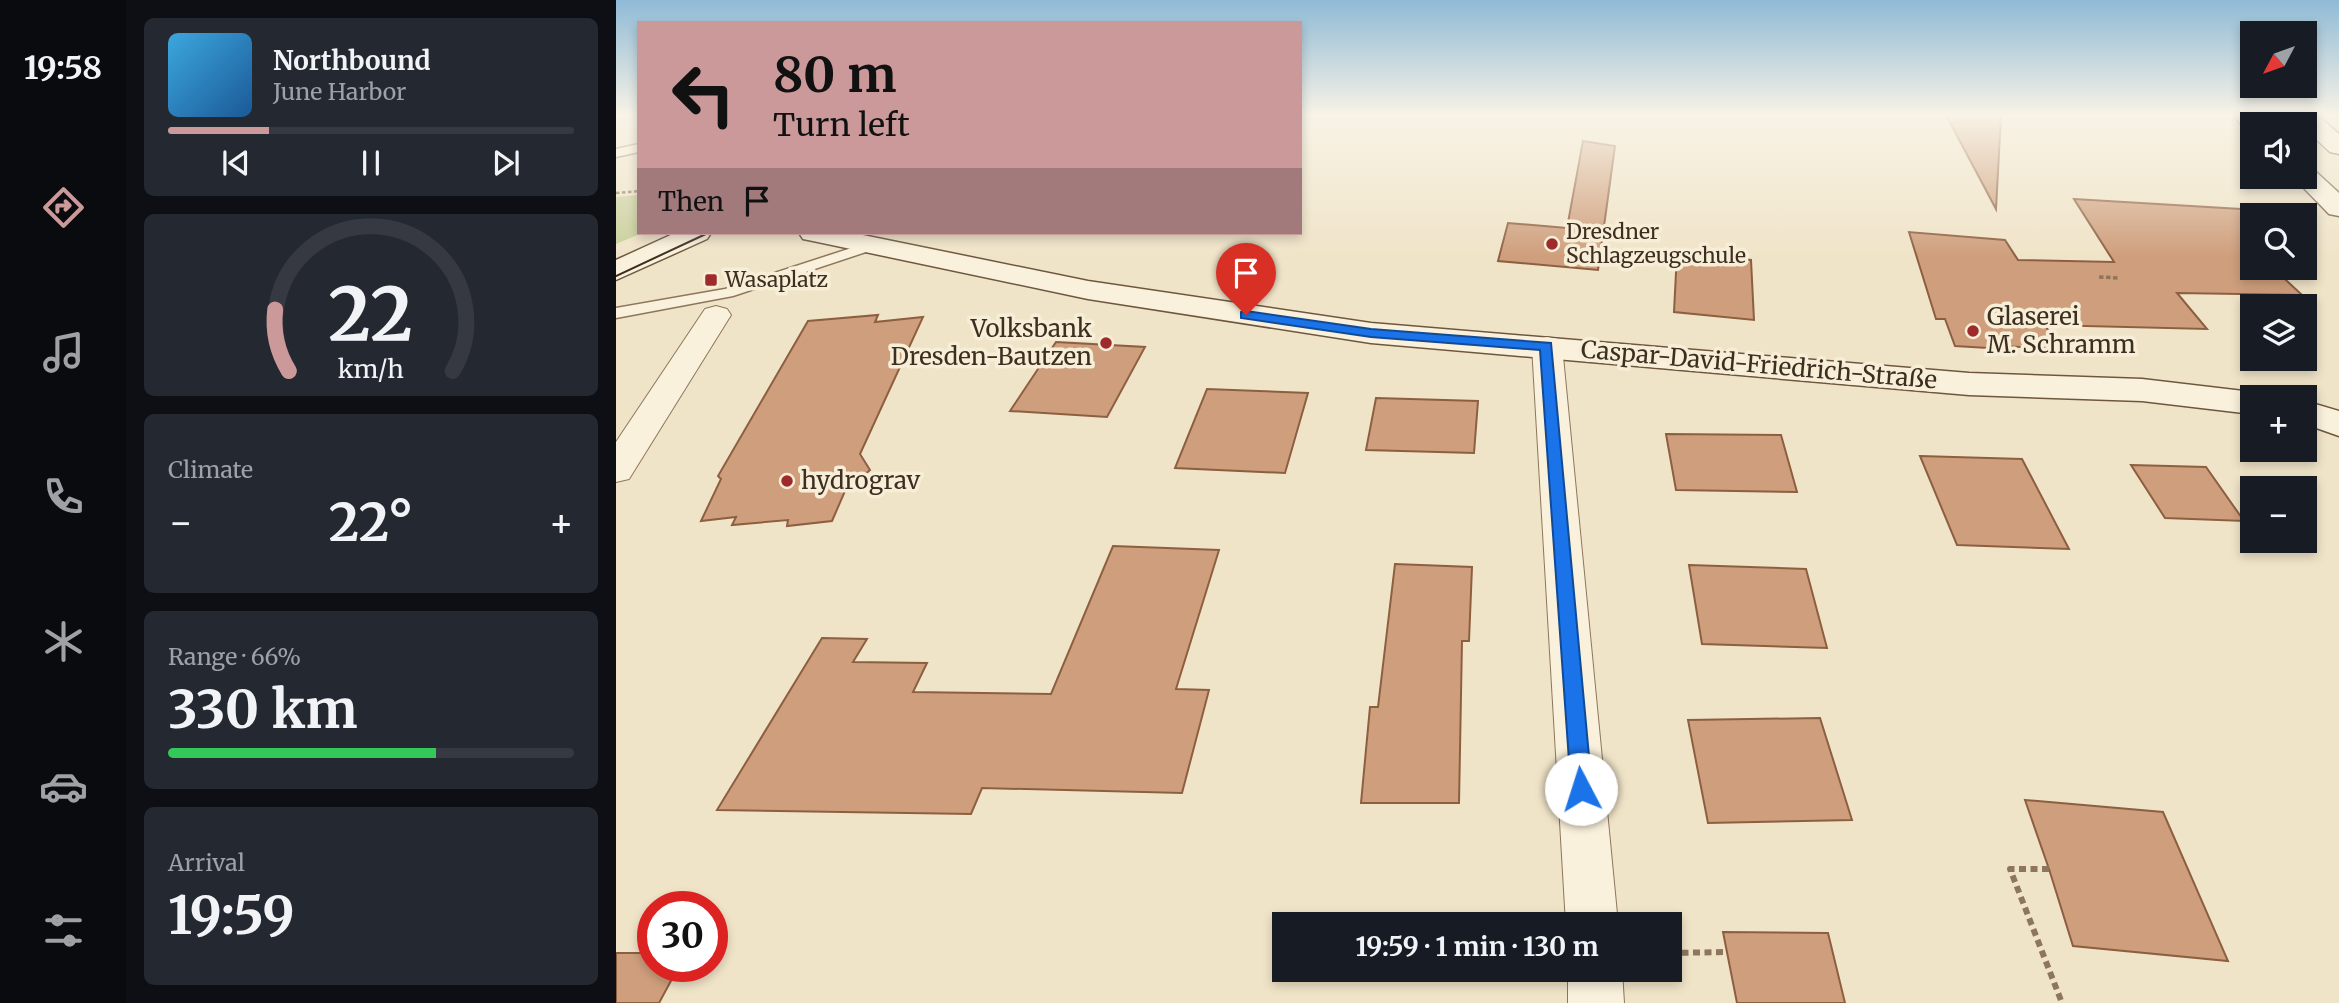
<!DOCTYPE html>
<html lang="en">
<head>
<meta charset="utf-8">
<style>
  body { margin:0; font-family:Merriweather,serif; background:#242831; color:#f1f3f6; height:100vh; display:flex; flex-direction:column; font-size:26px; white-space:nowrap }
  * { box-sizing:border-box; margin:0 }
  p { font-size:23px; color:#9ea1a6 }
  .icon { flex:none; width:38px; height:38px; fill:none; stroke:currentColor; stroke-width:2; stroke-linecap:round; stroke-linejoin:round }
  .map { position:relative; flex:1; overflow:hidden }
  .side { display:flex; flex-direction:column; gap:18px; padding:18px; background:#0d0f14; width:490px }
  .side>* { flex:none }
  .banner { position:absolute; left:21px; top:21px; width:665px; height:214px; border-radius:0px; box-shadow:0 4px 10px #0003; background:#cc999b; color:#111; overflow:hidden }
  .needle { width:46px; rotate:229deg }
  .buttons { position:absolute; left:1624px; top:21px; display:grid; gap:14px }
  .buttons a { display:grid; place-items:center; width:77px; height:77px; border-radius:0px; background:#171b24; box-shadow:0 4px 10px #0003; font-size:35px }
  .speed { position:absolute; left:21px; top:891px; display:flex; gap:14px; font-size:35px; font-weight:700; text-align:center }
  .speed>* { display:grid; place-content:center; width:91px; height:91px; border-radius:50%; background:#171b24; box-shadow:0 4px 10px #0003; line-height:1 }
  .speed .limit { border:10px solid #d22; background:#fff; color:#111 }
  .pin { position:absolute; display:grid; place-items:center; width:60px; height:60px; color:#fff; margin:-72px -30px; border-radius:50% 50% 50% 0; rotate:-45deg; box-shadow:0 0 7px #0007 }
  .pin .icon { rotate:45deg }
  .me { position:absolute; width:77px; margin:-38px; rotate:355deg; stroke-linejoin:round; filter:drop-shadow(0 0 5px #0008) }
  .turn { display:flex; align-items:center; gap:24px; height:147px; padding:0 21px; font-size:32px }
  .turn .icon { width:91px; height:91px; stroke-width:2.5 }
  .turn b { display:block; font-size:49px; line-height:60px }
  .then { display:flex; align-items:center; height:66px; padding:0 21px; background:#0003; gap:14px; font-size:26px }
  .big { font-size:52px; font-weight:700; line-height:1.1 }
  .side .card { flex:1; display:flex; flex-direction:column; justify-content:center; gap:10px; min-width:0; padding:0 24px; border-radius:10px; background:#242831 }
  .side .dial { align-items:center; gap:0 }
  .dial svg { height:182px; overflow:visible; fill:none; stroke:#363941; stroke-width:7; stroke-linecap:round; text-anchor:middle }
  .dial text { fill:#f1f3f6; stroke:none }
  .song { display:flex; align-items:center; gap:21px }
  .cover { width:84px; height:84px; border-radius:10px; background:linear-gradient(135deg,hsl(200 70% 55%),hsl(210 70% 35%)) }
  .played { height:7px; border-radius:4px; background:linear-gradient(90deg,#cc999b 25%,#363941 25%) }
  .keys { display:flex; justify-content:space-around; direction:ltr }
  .heat { display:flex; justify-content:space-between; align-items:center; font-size:38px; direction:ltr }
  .charge { height:10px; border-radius:5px; background:linear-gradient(90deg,#34c759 66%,#363941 0) }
  .trip { position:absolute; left:656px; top:912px; width:410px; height:70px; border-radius:0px; background:#171b24; box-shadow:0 4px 10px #0003; font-weight:700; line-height:70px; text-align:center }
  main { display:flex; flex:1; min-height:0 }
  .tab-bar { display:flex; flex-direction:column; width:126px; justify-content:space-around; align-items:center; background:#090b0e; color:#9ea1a6 }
  .tab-bar .icon { width:49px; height:49px }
  .tab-bar .on { color:#cc999b }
  .tab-bar b { font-size:32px; color:#f1f3f6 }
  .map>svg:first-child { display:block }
</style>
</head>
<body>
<main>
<nav class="tab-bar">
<b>19:58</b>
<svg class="icon on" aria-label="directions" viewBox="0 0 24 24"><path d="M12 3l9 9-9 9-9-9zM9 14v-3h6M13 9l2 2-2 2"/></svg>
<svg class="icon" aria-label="music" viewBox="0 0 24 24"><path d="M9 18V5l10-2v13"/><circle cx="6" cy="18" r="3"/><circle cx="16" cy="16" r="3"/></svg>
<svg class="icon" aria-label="phone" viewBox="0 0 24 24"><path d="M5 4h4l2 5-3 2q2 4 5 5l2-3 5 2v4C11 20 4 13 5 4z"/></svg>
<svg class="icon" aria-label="climate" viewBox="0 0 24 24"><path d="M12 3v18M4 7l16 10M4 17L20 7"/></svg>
<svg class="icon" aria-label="car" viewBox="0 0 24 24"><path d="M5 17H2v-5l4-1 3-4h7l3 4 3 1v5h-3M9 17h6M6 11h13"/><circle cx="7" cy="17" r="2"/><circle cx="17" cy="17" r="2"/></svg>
<svg class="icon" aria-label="filters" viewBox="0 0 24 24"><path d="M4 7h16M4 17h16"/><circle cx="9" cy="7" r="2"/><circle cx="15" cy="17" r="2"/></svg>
</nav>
<section class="side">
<div class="card">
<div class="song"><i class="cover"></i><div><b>Northbound</b><p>June Harbor</p></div></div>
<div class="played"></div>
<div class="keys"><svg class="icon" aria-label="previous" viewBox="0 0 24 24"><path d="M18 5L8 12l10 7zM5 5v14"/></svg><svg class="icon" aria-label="pause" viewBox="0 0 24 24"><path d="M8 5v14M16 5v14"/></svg><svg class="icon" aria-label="next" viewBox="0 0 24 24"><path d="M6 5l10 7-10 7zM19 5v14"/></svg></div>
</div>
<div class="card dial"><svg viewBox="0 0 100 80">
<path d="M14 69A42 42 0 1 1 86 69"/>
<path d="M14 69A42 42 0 0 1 8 42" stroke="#cc999b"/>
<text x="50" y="56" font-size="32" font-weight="700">22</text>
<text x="50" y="72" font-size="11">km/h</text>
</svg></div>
<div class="card"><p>Climate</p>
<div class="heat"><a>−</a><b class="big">22°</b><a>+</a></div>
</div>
<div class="card"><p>Range · 66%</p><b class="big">330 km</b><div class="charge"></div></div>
<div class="card"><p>Arrival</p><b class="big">19:59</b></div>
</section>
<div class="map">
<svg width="1723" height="1003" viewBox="0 0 1723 1003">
  <rect width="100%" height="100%" fill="#f0e4c8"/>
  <!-- green -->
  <polygon fill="#c9cf9b" points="23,195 23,233 26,233 0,244 0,197"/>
  <!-- building -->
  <g fill="#cf9f7d" stroke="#8d5f41" stroke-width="2">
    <polygon points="1330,115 1385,115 1380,209"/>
    <polygon points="967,141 999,146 982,270 882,261 892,223 951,228"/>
    <polygon points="1458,199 1625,209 1636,222 1636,268 1657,268 1686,295 1561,293 1591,329 1429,325 1444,349 1387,346 1388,349 1339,346 1329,319 1320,319 1293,232 1389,240 1402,260 1498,262"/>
    <polygon points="1061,253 1135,260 1138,320 1058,312"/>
    <polygon points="262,315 259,322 307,317 244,454 254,470 229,491 216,521 171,526 172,520 116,525 120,517 85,521 105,479 102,476 192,321"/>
    <polygon points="440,342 529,347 491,417 394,411"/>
    <polygon points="591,389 692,393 669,473 559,468"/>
    <polygon points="760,398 862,401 858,453 750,450"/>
    <polygon points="1050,434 1165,435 1181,492 1060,490"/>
    <polygon points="1304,456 1406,459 1453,549 1341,545"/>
    <polygon points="1515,465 1590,467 1628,521 1549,518"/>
    <polygon points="497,546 603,550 560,689 593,690 566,793 366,788 355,814 101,810 206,638 251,639 237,662 311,663 297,692 435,694"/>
    <polygon points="779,564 856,567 853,641 846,641 843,803 745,803 754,707 762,707"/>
    <polygon points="1073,565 1190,569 1211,648 1086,644"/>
    <polygon points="1204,718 1236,820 1092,823 1072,720"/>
    <polygon points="1409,800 1547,812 1612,961 1457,946 1433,869"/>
    <polygon points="1107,932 1212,933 1229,1003 1121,1003"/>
    <polygon points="0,953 37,953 37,966 63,966 43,1003 0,1003"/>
  </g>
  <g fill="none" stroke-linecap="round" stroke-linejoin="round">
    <defs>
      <g id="lane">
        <polygon points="23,144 23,152 0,157 0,149"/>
        <polygon points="254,242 261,246 259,249 117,296 0,318 0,308 109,289"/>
      </g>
      <g id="street">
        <polygon points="100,306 111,309 115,315 13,479 0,482 0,442 89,309"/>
        <polygon points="931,337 942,339 946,346 1002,924 950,924 916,346 920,339"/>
        <polygon points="952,970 1006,970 1008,1003 952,1003"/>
      </g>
      <g id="secondary">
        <polygon points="1617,115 1642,115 1649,124 1636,124 1636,131 1629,129"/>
        <polygon points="1676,115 1701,115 1723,134 1723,154 1714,152 1689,129 1689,124 1684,124"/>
        <polygon points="1689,167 1698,170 1723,193 1723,216 1713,214 1680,180 1677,177 1689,177"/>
        <polygon points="59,233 95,233 91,239 0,280 0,260"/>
        <polygon points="183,233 237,233 472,281 755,323 1353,373 1526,379 1636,392 1650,397 1636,397 1636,414 1526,401 1353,395 755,343 472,299 197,241 187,239"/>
        <polygon points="1689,401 1723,411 1723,436 1689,424"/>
      </g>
    </defs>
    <!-- lane casing -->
    <use href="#lane" stroke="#8d765c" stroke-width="3"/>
    <!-- street casing -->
    <use href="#street" stroke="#8d765c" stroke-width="2"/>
    <!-- secondary casing -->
    <use href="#secondary" stroke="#6f573f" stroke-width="3"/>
    <!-- path-far2 -->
    <polyline stroke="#8d765c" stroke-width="2.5" stroke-dasharray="3.5 2.5" stroke-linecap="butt" points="0,193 23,191"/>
    <!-- path-far1 -->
    <polyline stroke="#8d765c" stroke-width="3.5" stroke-dasharray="4.5 2.5" stroke-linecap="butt" points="1483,277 1502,278"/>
    <!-- path -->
    <g stroke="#8d765c" stroke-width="6" stroke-dasharray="7 4.5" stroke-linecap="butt">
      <polyline points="1433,869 1394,869 1446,1003"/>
      <polyline points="1054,953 1111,952"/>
    </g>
    <!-- lane -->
    <use href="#lane" fill="#faf1dc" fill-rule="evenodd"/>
    <!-- street -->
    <use href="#street" fill="#faf1dc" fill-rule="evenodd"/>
    <!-- secondary -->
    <use href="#secondary" fill="#faf1dc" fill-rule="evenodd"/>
    <!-- tram -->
    <polyline stroke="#3d2e20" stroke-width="2" points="0,276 92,233"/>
  </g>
  <!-- sky -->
  <linearGradient id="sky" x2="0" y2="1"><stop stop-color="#8fbad6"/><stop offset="0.45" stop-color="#f8f3e6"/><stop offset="1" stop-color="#f8f3e6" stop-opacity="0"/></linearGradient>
  <rect width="1723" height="256" fill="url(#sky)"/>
  <!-- route -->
  <polygon fill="#1a73e8" stroke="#114b97" stroke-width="2" points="630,311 755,329 935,343 976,789 973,796 965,799 958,796 955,789 924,350 755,337 625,318 625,312"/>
  <!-- markers -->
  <g fill="#9e2a2b" stroke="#f7eed8" stroke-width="2.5">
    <circle cx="936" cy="244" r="7"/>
    <rect x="88" y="273" width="14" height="14" rx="3.5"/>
    <circle cx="1357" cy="331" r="7"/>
    <circle cx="490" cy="343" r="7"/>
    <circle cx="171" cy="481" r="7"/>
  </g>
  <g text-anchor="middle" stroke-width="7" stroke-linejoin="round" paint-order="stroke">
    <!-- far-poi labels -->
    <g font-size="21" fill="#3d2e20" stroke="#f7eed8" text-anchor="start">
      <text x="950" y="239">Dresdner<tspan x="950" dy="24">Schlagzeugschule</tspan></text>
      <text x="109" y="287">Wasaplatz</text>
    </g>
    <!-- poi labels -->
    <g font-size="24" fill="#3d2e20" stroke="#f7eed8" text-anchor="start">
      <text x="1371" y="325">Glaserei<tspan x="1371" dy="28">M. Schramm</tspan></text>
      <text x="476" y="337" text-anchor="end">Volksbank<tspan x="476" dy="28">Dresden-Bautzen</tspan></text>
      <text x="185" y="489">hydrograv</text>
    </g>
    <!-- street labels -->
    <g font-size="24" fill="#3d2e20" stroke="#f7eed8">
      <text transform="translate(1143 365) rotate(5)" y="8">Caspar-David-Friedrich-Straße</text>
    </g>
  </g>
</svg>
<div class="buttons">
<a><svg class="needle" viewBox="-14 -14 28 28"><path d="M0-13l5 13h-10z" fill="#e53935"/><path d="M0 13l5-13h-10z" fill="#9ea1a6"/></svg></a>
<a><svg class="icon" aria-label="sound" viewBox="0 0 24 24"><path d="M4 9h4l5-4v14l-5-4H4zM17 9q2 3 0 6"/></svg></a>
<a><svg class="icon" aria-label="search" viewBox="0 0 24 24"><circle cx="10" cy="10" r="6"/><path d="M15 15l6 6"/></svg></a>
<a><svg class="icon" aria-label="layers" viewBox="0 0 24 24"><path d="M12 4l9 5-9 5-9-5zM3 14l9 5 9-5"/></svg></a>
<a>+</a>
<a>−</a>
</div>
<div class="speed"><div class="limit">30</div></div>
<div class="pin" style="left:630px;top:315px;background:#d93025"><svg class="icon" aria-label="arrive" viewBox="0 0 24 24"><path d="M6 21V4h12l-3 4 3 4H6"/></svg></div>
<svg class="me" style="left:965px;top:789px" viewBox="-20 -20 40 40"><circle r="19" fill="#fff"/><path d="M0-13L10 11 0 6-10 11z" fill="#1a73e8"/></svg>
<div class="trip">19:59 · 1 min · 130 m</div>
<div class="banner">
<div class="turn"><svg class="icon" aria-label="left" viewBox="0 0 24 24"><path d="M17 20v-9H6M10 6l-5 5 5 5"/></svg><div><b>80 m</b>Turn left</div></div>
<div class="then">Then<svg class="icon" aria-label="arrive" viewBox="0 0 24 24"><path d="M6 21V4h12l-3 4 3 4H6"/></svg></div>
</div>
</div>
</main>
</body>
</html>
